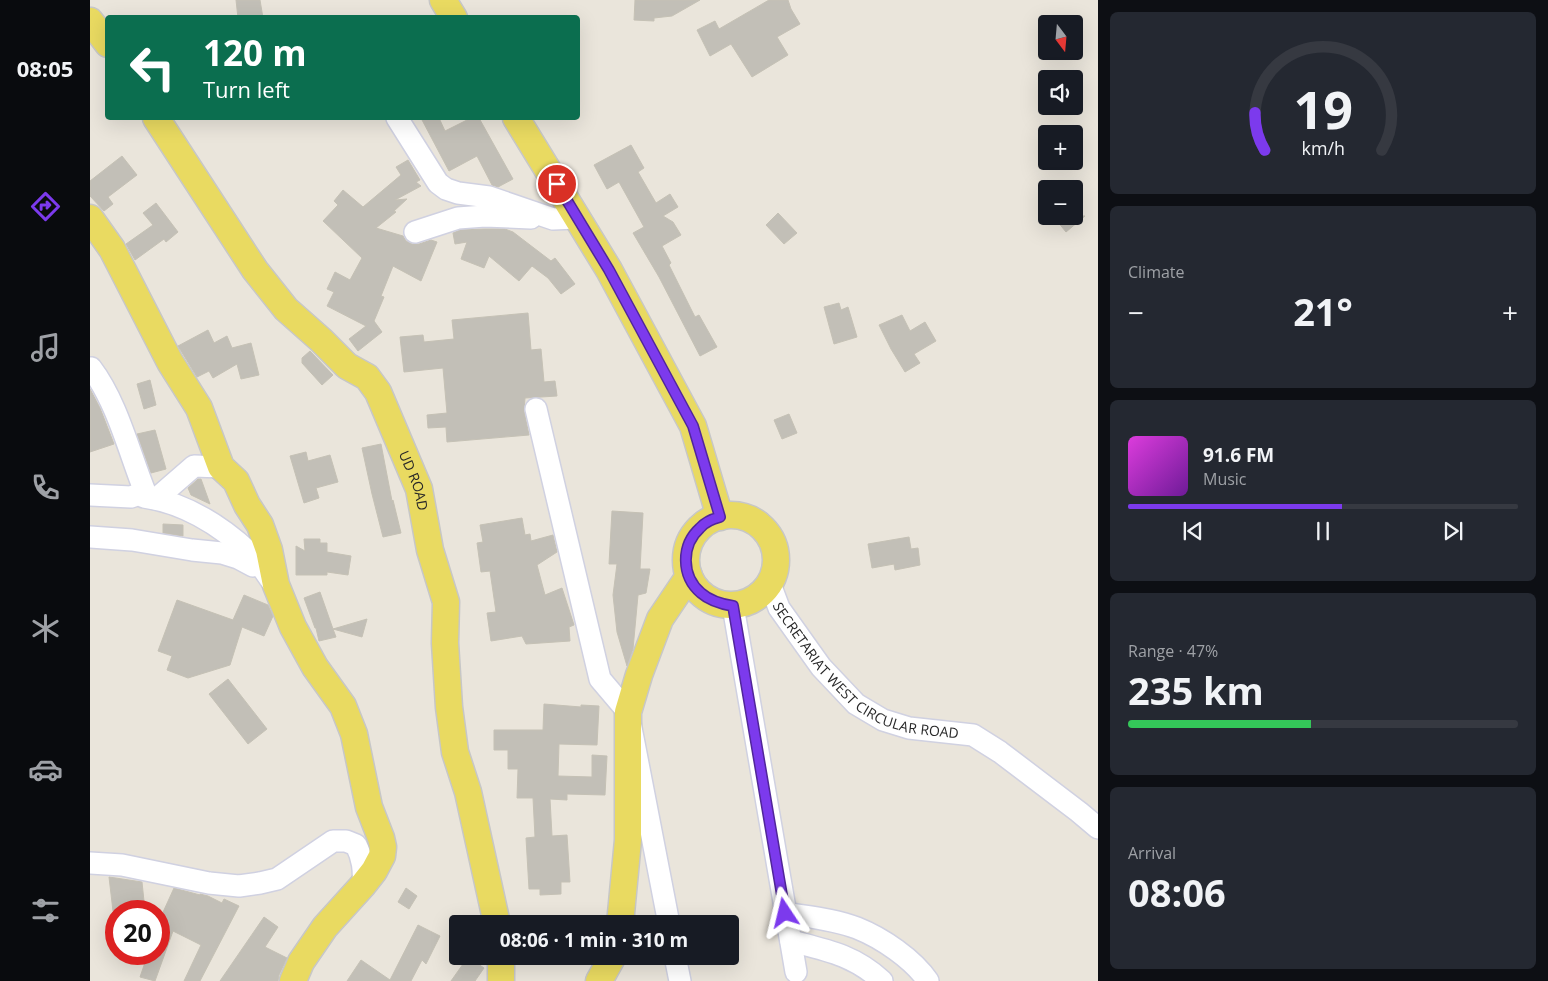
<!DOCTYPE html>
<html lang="en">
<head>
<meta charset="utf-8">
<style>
  body { margin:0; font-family:"Open Sans",sans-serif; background:#242831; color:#f1f3f6; height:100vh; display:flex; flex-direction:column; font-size:19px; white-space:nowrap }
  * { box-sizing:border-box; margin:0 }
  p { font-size:16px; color:#9ea1a6 }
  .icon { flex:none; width:28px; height:28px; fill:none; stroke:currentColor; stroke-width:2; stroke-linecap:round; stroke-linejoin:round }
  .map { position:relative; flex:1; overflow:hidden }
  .side { display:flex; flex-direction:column; gap:12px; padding:12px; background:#0d0f14; width:450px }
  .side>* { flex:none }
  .top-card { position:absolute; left:15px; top:15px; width:475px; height:105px; border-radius:5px; box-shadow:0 5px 20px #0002; background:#0b6e4f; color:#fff; overflow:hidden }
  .needle { width:32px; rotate:164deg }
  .fabs { position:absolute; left:948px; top:15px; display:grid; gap:10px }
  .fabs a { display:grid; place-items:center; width:45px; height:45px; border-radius:5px; background:#171b24; box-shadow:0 5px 20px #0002; font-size:25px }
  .speed { position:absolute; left:15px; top:900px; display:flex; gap:10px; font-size:25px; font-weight:700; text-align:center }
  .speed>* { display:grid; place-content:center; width:65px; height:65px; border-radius:50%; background:#171b24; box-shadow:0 5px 20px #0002; line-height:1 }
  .speed .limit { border:8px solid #d22; background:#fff; color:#111 }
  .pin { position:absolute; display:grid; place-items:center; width:42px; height:42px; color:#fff; margin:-21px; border:2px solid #fff; border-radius:50%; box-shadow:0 1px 5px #0007 }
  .me { position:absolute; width:55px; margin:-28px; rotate:350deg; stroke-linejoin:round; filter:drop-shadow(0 0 4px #0008) }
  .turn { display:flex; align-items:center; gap:18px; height:105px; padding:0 15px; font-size:22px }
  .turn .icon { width:65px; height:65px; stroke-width:2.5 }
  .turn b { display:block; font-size:35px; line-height:42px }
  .big { font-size:38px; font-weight:700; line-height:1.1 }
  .side .widget { flex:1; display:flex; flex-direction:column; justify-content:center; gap:8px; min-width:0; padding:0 18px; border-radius:8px; background:#242831 }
  .side .dial { align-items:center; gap:0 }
  .dial svg { height:130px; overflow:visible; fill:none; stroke:#363941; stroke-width:7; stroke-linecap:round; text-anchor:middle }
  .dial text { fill:#f1f3f6; stroke:none }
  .song { display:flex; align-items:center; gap:15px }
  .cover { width:60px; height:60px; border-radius:8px; background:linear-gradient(135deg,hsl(300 70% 55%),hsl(280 70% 35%)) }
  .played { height:5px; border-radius:2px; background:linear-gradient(90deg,#7c3aed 55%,#363941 55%) }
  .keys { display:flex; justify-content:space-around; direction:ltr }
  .heat { display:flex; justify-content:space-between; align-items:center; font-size:28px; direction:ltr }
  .charge { height:8px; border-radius:4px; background:linear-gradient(90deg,#34c759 47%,#363941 0) }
  .trip { position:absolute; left:359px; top:915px; width:290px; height:50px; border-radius:5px; background:#171b24; box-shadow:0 5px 20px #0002; font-weight:700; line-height:50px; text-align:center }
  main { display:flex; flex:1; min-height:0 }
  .tabs { display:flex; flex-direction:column; width:90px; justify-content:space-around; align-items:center; background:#090b0e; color:#9ea1a6 }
  .tabs .icon { width:35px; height:35px }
  .tabs .active { color:#7c3aed }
  .tabs b { font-size:22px; color:#f1f3f6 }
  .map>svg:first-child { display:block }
</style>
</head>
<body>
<main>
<nav class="tabs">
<b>08:05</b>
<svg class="icon active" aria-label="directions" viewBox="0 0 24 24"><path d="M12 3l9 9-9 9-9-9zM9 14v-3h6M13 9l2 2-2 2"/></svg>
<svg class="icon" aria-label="music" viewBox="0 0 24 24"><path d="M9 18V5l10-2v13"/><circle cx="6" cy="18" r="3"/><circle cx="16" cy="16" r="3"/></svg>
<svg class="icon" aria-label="phone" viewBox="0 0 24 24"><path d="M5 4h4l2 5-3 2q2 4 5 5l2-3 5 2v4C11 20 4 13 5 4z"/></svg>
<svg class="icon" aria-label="climate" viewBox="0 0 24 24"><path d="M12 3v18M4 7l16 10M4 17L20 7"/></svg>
<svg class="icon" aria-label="car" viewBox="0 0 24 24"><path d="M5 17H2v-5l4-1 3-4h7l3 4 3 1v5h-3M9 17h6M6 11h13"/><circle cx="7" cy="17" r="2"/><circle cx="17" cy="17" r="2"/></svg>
<svg class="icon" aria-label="filters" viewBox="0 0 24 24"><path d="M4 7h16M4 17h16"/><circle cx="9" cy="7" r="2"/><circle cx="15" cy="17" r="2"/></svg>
</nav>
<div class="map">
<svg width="1008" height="981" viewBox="0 0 1008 981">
  <rect width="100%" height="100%" fill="#eae5db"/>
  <!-- building -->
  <g fill="#c2bfb7" stroke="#c5c1b5">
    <polygon points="146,0 170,0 173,18 148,18"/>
    <polygon points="545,0 610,0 582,16 564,18 564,21 544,20"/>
    <polygon points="679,0 698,0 701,9 710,24 687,37 698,55 662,77 641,44 620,56 607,30 625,21 629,29"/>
    <polygon points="331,118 349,118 355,131 381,118 389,118 423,179 408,187 402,185 387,156 359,171"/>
    <polygon points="541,145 554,168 548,172 566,203 580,194 588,207 573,216 583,222 591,235 572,246 581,263 579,265 605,317 609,315 627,347 610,356 569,277 543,233 554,227 529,182 517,189 504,165"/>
    <polygon points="32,156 47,175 18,197 23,204 14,211 0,196 0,181"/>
    <polygon points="318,160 330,180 326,182 331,186 305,200 317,199 304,211 306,212 286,228 313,236 316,241 322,244 329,244 341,240 347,242 331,281 303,266 291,296 294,297 284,321 292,332 268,351 259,339 276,326 237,306 244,292 237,289 245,272 260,280 272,258 233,221 248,205 244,201 253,190 273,207 311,175 306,167"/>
    <polygon points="66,203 88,232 76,242 74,239 45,260 36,244 63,225 53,213"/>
    <polygon points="688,213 707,233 694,244 676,225"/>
    <polygon points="963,216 995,216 976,232"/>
    <polygon points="395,229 415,229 423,232 461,261 465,258 485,284 471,294 458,278 442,266 429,281 399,256 394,268 371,259 377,242 365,244 363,233 370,230"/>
    <polygon points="749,303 751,310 758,307 767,337 744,344 734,307"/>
    <polygon points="438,313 441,350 451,349 454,382 465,381 467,396 435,398 434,411 439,435 357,442 356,427 338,428 337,415 357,413 353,368 314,372 310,337 333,335 334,342 364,339 362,320"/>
    <polygon points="812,315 820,331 835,322 846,341 824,354 830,363 815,372 801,349 789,325"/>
    <polygon points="118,330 124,343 137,336 142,348 161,343 169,375 151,379 147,364 123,378 119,371 107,377 88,346"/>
    <polygon points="220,351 243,375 232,385 212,363 212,358"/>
    <polygon points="60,380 66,405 54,409 47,384"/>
    <polygon points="0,389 10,408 24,444 0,452"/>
    <polygon points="699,414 707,433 692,439 684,420"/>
    <polygon points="65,430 76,469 61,473 47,434"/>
    <polygon points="291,444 302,501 303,500 311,533 293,537 282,494 272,448"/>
    <polygon points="216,452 218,461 240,455 248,482 226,488 229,498 214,503 200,456"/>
    <polygon points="108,479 111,479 120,504 101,495 98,488"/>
    <polygon points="522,511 553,513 550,569 560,569 556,593 548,595 543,649 537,666 527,632 523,595 527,564 519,564"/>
    <polygon points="432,518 435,535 440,534 441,541 463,535 467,552 447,565 455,595 472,588 484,625 479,627 480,641 436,644 432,636 401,641 397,613 406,612 400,571 391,572 387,543 393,542 390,525"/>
    <polygon points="73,524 93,525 93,536 73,533"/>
    <polygon points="819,537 821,549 828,548 830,565 805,570 804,564 782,568 778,544"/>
    <polygon points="214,539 230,539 230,543 237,543 237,552 261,556 258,575 237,572 237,575 206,575 206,546 215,551"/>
    <polygon points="230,592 243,629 277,619 272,637 243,629 246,637 229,641 226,628 225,628 214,598"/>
    <polygon points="154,595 178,605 183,616 174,636 152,627 140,665 98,678 77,670 82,656 68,651 87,600 143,620"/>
    <polygon points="138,679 177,729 158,744 119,694"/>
    <polygon points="454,704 491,707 491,705 509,706 507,745 469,744 468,776 502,777 502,755 517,756 515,795 477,794 477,800 460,799 462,836 477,835 480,882 471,882 471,894 450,895 450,889 439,889 436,838 445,837 443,798 427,798 428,769 418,769 418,750 404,750 404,730 453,730"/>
    <polygon points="19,877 52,882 55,911 23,911"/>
    <polygon points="84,888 110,895 110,894 118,896 132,903 134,899 149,906 110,981 94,981 111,945 83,931 65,981 50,977 58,954 69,954 69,921"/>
    <polygon points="316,888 327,896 319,909 308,902"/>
    <polygon points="174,917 188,927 175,947 197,958 189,975 188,981 130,981"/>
    <polygon points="328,925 350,936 336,964 332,960 321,981 257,981 271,960 300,980"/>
    <polygon points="378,957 394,968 385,981 361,981"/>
  </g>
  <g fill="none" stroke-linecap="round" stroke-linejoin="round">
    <defs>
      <g id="minor">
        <polyline points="307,118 348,183 356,189 368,193 399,197 463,219 487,218"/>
        <polyline points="325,232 368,218 395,216 441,218"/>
        <path d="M1,368C27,402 39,452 55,492"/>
        <polyline points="446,409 510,679 538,712 579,924"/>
        <path d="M0,495L41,497L55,492L54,497C95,503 130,525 160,553C170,562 177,576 186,587"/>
        <polyline points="66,499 104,466 131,467"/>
        <polyline points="0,537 42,540 102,550 132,553 148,558 163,566"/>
        <path id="s1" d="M680,584L689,608L731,667L766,704L793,720L819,728L883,735L910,752L989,812L1008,828"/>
        <polyline points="643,606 706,972"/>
        <path d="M0,863L32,865L119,883L149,886L170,883L187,879L243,841H256L266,845C273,859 274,870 273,885"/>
        <path d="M695,913C719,917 744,919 767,928C792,938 823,959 838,981"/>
        <path d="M701,941C736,950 764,955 792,981"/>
        <polyline points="585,956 590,981"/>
      </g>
      <g id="major">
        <polyline points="353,0 364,18"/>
        <polyline points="0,21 18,44"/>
        <path id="s2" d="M66,118L165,270L196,309L231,340L257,366L277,377L288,392L329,489L340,550L356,602L355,643L359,707L365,752L378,792L407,924"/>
        <polyline points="426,118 519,270 603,426 630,517"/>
        <polyline points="0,218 22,249 80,362 109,408 131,467 146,481 157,505 170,525 179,550 186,585 203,627 225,667 253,706 264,734 279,807 291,838 293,847 292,856 284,871 273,885 235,927 211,962 203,981"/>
        <circle cx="641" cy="560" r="45"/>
        <polyline points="530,924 538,840 538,712 549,675 570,619 599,576"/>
        <polyline points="411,956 411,981"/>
        <polyline points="509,981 523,956"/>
      </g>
    </defs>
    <!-- minor casing -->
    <use href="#minor" stroke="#d0d1e1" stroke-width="24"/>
    <!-- major casing -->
    <use href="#major" stroke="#c7c7c7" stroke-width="29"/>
    <!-- minor -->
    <use href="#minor" stroke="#fff" stroke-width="21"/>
    <!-- major -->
    <use href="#major" stroke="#e9da61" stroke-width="26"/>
  </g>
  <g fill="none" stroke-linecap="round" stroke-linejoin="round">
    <defs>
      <path id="route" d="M467,184L519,270L603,426L630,517C622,519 615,522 610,528C591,545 591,576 611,593C620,601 631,604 643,606L695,913"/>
    </defs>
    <!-- route casing -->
    <use href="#route" stroke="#51269a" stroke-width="12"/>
    <!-- route -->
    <use href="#route" stroke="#7c3aed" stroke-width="9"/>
  </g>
  <g text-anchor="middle" stroke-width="4" stroke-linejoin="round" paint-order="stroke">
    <!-- street labels -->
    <g font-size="14" fill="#282828" stroke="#fff">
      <text dy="5" stroke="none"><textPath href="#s2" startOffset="452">UD ROAD</textPath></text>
      <text dy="5" stroke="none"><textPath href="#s1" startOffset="139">SECRETARIAT WEST CIRCULAR ROAD</textPath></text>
    </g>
  </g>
</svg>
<div class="fabs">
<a><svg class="needle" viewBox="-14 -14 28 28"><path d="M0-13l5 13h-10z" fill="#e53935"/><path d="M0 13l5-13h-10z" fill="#9ea1a6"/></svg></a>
<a><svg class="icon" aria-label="sound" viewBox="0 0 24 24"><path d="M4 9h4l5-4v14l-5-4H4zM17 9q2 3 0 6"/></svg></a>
<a>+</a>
<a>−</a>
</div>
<div class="speed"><div class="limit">20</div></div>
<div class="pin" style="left:467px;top:184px;background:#d93025"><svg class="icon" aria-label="arrive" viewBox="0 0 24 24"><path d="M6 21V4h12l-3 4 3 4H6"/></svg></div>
<svg class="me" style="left:695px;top:913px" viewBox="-20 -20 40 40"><path d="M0-17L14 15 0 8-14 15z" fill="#7c3aed" stroke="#fff" stroke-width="4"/></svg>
<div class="trip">08:06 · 1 min · 310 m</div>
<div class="top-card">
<div class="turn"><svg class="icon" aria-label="left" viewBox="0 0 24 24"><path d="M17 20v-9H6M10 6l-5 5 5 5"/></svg><div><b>120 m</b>Turn left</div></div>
</div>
</div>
<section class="side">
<div class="widget dial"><svg viewBox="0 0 100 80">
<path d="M14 69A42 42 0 1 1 86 69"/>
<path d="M14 69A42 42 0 0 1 8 46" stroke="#7c3aed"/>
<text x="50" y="56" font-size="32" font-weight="700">19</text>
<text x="50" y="72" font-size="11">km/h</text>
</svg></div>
<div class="widget"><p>Climate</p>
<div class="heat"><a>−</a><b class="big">21°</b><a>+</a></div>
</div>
<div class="widget">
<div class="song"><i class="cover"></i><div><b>91.6 FM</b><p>Music</p></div></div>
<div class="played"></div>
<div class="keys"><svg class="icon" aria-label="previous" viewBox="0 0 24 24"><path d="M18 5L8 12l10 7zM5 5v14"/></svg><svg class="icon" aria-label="pause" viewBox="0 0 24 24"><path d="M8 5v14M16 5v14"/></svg><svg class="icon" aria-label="next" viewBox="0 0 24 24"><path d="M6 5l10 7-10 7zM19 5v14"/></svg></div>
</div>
<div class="widget"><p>Range · 47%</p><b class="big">235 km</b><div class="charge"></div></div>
<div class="widget"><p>Arrival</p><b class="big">08:06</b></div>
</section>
</main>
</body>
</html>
